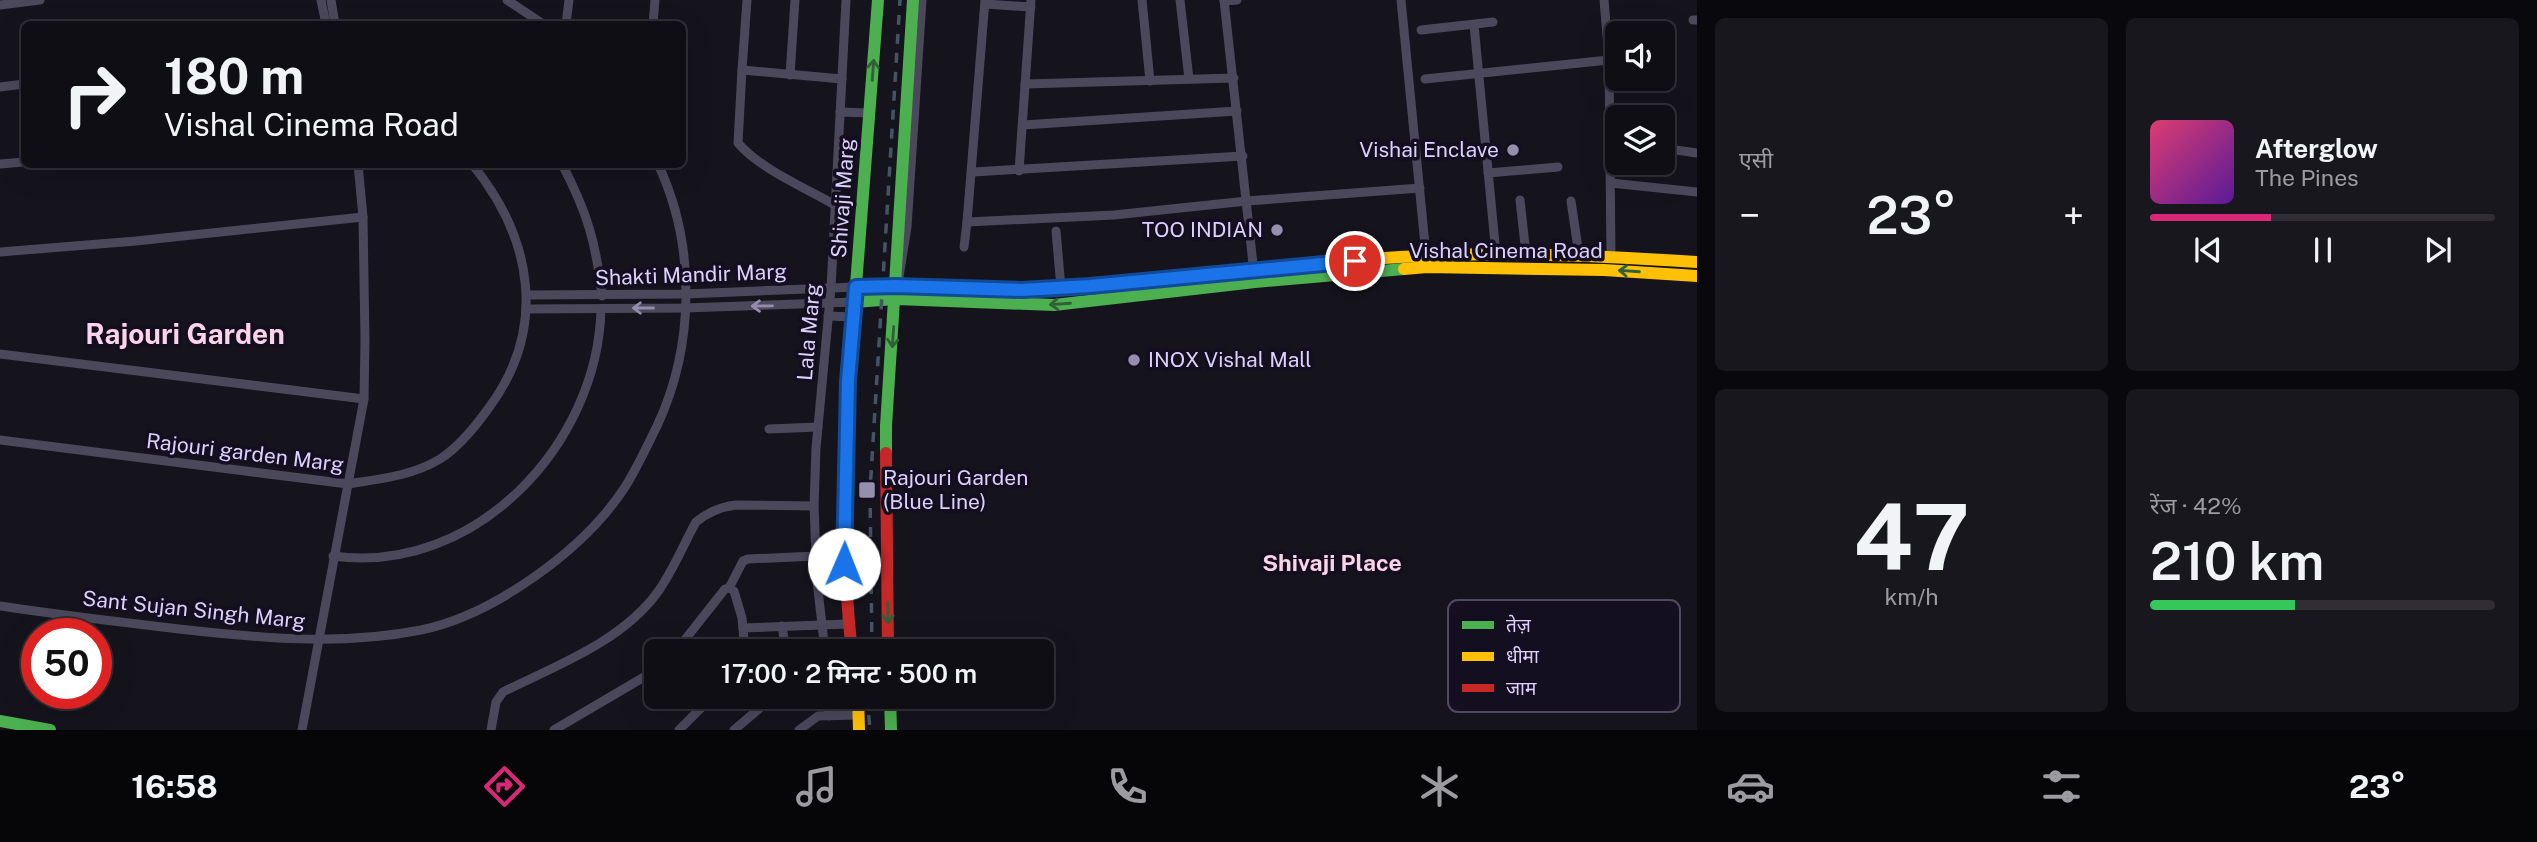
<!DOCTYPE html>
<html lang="hi">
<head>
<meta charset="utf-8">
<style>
  body { margin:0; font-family:"Public Sans","Noto Sans Devanagari",sans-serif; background:#19171e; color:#f1f3f6; height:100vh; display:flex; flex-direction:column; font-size:26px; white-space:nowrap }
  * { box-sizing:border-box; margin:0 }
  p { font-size:23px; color:#9c9ca0 }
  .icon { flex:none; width:38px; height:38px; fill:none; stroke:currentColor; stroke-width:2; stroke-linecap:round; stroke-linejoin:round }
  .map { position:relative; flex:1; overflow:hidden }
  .drawer { display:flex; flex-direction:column; gap:18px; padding:18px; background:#09080c; width:840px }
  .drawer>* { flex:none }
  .banner { position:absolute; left:21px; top:21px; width:665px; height:147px; border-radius:10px; box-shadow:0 7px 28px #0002,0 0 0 2px #302e34; background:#100e15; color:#f1f3f6; overflow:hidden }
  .controls { position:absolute; left:1605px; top:21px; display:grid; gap:14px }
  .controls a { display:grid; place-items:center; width:70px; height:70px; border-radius:10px; background:#100e15; box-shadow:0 7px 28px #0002,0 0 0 2px #302e34; font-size:35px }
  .speed { position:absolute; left:21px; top:618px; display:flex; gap:14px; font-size:35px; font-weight:700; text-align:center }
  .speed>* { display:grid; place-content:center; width:91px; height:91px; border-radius:50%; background:#100e15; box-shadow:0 7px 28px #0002,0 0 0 2px #302e34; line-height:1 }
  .speed .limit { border:10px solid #d22; background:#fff; color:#111 }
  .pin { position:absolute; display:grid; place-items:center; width:60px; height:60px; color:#fff; margin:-30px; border:4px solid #fff; border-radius:50%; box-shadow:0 2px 7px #0007 }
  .me { position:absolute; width:77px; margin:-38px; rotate:1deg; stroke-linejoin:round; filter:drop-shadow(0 0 5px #0008) }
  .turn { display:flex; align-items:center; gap:24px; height:147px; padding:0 28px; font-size:32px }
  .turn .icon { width:91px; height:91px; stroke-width:2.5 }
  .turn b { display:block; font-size:49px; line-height:60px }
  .big { font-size:52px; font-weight:600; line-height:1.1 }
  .drawer .widget { flex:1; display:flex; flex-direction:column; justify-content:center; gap:10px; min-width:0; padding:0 24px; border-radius:10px; background:#19171e }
  .drawer .dial { align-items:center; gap:0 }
  .dial b { font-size:91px; line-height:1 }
  .song { display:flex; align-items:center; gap:21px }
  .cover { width:84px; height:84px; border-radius:10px; background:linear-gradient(135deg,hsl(340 70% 55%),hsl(270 70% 35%)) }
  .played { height:7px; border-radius:4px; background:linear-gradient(90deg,#db2777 35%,#302e34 35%) }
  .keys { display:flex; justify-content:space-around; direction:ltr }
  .heat { display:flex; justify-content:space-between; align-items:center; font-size:38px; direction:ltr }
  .charge { height:10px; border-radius:5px; background:linear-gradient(90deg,#34c759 42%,#302e34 0) }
  .drawer .tiles { flex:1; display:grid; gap:18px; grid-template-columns:repeat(2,1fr) }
  .trip { position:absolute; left:644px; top:639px; width:410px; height:70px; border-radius:10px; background:#100e15; box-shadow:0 7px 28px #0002,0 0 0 2px #302e34; font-weight:600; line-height:70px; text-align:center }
  .dock { display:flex; height:112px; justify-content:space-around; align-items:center; background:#060608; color:#9c9ca0 }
  .dock .icon { width:49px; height:49px }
  .dock .on { color:#db2777 }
  .dock b { font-size:32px; color:#f1f3f6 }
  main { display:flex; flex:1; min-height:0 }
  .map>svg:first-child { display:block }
</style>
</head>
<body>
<main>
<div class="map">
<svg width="1697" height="730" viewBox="0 0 1697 730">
  <rect width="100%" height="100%" fill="#15131c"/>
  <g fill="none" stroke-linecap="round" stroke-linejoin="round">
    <!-- street -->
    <g stroke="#4b485c" stroke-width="9">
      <polyline points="321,0 326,24"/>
      <polyline points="331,0 335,24"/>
      <polyline points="507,0 543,24"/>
      <polyline points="747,0 742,70 842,79"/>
      <polyline points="985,0 967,222 1114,215 1247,201 1420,188"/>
      <polyline points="1142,0 1150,81"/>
      <polyline points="1180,0 1189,79"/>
      <polyline points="1224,0 1254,273"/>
      <polyline points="1401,0 1426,255"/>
      <polyline points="1604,0 1609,60 1611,256"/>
      <polyline points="1224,1 1237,0"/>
      <polyline points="985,4 1031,7"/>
      <polyline points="0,5 40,0"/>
      <polyline points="1693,20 1697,20"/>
      <polyline points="566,24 569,0"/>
      <polyline points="653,24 655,0"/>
      <polyline points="1474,25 1496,254"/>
      <polyline points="1421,30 1493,22"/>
      <path d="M742,70L738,143C760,169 806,188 835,205"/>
      <polyline points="790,75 795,0"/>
      <polyline points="1425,79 1609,60"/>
      <polyline points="1025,84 1234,78"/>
      <polyline points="0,87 24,84"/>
      <polyline points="840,112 869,113"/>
      <polyline points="1023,125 1237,111"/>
      <polyline points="1662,148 1697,153"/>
      <polyline points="0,164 24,162"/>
      <path d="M562,164C587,212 596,242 602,296"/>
      <polyline points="1019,171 1031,0"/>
      <polyline points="973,172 1243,156"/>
      <polyline points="1488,173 1558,167"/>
      <polyline points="1611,183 1697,192"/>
      <polyline points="1520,200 1526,254"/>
      <polyline points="1571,201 1579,255"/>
      <polyline points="1056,231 1061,288"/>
      <polyline points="964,247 967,222"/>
      <polyline points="0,252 136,241 363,217"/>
      <polyline points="899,277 907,227 922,0"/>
      <polyline points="527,295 686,294 856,287"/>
      <polyline points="527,309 685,308 854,302"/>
      <polyline points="828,316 853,317"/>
      <polyline points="0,354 364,399"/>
      <polyline points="769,429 818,427"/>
      <path d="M0,440L348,484C379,479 412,476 440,459C459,447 475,427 488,409C548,329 533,239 472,164"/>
      <path d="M333,556C475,576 598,444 601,309"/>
      <polyline points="729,588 743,561 748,559 816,556"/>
      <path d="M0,606C59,615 119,622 179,629C259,638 340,646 421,630C494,615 585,549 625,487C637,468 647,446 657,426C695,345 696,245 658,164"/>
      <polyline points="782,626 786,651"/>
      <polyline points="743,628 848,624"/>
      <polyline points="676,651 725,589 729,588 734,591 742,618 745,651"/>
      <polyline points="825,651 817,581 814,506 816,448 831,288 846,0"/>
      <polyline points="828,696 829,716"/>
      <polyline points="302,730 364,399 365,341 363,217 358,164"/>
      <path d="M491,730L496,702L503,692C555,666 621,642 657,593C673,571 683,545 696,522C708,512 720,507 736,505L814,506"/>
      <polyline points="554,730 656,670"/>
      <polyline points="679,730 713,696"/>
      <polyline points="734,730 774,696"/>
      <polyline points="799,730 818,716 859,715"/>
    </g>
    <!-- fast -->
    <g stroke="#4caf50" stroke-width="12">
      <polyline points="856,287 1061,288 1370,259"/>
      <polyline points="854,302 896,299 1054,305 1255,282 1404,269"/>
      <polyline points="853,324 878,0"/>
      <polyline points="886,453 886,426 913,0"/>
      <polyline points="890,696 891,730"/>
      <polyline points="0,721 50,730"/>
    </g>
    <!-- slow -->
    <g stroke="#ffc107" stroke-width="12">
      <path d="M1370,259C1479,250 1588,255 1697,262"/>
      <polyline points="1404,269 1427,267 1604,270 1697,276"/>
      <polyline points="858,696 859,730"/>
    </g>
    <!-- jam -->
    <g stroke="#c62828" stroke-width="12">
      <polyline points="886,453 888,651"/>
      <path d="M852,651C839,543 846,432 853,324"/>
    </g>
    <!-- rail -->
    <g stroke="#455464" stroke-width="3.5" stroke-dasharray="10 9" stroke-linecap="butt">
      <polyline points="872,651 870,491 900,0"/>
      <polyline points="867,696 870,730"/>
    </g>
  </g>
  <!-- one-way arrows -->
  <defs><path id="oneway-shaft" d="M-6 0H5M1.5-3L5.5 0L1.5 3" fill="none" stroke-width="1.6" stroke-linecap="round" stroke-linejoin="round" transform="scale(1.75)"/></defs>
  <g stroke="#305f38">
    <use href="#oneway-shaft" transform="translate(873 70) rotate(-86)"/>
    <use href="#oneway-shaft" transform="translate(1629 271) rotate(-176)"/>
    <use href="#oneway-shaft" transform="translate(1060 304) rotate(176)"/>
    <use href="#oneway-shaft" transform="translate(893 337) rotate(94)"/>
    <use href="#oneway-shaft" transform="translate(888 613) rotate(90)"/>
  </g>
  <g stroke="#938cac">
    <use href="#oneway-shaft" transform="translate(762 306) rotate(179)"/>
    <use href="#oneway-shaft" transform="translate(643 308) rotate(180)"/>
  </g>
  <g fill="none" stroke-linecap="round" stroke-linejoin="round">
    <defs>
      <polyline id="route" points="844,564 848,381 856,287 896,286 1022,290 1090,286 1355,261"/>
    </defs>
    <!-- route casing -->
    <use href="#route" stroke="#114b97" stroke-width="18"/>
    <!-- route -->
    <use href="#route" stroke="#1a73e8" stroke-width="12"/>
  </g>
  <!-- markers -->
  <g fill="#968ead" stroke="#140f20" stroke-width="2.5">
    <circle cx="1513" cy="150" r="7"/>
    <circle cx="1277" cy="230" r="7"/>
    <circle cx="1134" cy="360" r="7"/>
    <rect x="858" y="481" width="18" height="18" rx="3.5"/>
  </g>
  <g text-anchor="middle" stroke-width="7" stroke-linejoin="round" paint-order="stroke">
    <!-- poi labels -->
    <g font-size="21" fill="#dbd1fb" stroke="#140f20" text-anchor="end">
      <text x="1499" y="157">Vishai Enclave</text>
      <text x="1263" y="237">TOO INDIAN</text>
      <text x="1148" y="367" text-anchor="start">INOX Vishal Mall</text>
      <text x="883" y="485" text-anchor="start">Rajouri Garden<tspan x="883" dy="24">(Blue Line)</tspan></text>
    </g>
    <!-- street labels -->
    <g font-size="21" fill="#dbd1fb" stroke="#140f20">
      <text transform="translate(843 198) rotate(-86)" y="7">Shivaji Marg</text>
      <text x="1506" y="258">Vishal Cinema Road</text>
      <text transform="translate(691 275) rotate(-2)" y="7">Shakti Mandir Marg</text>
      <text transform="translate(809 332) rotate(-85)" y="7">Lala Marg</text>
      <text transform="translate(245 453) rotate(7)" y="7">Rajouri garden Marg</text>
      <text transform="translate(194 610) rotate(6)" y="7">Sant Sujan Singh Marg</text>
    </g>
    <!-- neighbourhood labels -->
    <g font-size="23" font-weight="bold" fill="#fcd3e8" stroke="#140f20">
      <text x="1332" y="571">Shivaji Place</text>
    </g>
    <!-- district labels -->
    <g font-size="28" font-weight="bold" fill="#fcd3e8" stroke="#140f20">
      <text x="185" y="344">Rajouri Garden</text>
    </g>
  </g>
  <!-- legend -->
  <rect x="1448" y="600" width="232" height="112" rx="10" fill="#140f20" stroke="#504962" stroke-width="2"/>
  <rect x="1462" y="621" width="32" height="8" fill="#4caf50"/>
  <rect x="1462" y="652" width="32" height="9" fill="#ffc107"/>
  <rect x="1462" y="684" width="32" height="8" fill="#c62828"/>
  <g font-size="19" fill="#dbd1fb">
    <text x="1506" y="632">तेज़</text>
    <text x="1506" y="663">धीमा</text>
    <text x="1506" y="695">जाम</text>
  </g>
</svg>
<div class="controls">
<a><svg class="icon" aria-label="sound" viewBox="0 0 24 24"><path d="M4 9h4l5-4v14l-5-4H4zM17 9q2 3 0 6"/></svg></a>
<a><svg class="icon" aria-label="layers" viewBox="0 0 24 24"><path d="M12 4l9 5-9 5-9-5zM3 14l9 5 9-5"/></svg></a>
</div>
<div class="speed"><div class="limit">50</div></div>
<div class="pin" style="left:1355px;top:261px;background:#d93025"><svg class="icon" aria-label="arrive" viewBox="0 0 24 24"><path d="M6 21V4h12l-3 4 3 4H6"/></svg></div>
<svg class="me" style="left:844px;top:564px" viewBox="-20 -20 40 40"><circle r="19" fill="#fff"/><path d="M0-13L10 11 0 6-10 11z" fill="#1a73e8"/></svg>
<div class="trip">17:00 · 2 मिनट · 500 m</div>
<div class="banner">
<div class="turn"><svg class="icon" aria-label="right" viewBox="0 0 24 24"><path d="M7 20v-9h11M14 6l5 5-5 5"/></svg><div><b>180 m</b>Vishal Cinema Road</div></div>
</div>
</div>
<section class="drawer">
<div class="tiles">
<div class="widget"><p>एसी</p>
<div class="heat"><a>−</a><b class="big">23°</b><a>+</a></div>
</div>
<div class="widget">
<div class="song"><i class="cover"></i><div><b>Afterglow</b><p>The Pines</p></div></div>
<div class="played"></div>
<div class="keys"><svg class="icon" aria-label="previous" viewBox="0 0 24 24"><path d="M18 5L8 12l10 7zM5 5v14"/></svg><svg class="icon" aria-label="pause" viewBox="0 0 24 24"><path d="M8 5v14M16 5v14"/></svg><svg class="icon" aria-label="next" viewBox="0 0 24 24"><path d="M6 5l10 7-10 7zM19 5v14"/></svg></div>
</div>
<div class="widget dial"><b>47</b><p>km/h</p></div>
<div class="widget"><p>रेंज · 42%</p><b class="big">210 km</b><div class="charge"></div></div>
</div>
</section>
</main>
<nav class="dock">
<b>16:58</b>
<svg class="icon on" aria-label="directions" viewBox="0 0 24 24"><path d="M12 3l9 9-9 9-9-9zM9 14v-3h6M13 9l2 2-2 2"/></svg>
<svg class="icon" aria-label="music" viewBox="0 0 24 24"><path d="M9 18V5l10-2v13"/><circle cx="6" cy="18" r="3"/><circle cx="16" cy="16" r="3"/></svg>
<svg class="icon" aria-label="phone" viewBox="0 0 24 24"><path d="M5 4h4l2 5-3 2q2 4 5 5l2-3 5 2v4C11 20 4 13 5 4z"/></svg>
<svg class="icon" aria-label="climate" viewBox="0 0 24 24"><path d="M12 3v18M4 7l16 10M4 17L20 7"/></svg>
<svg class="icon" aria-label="car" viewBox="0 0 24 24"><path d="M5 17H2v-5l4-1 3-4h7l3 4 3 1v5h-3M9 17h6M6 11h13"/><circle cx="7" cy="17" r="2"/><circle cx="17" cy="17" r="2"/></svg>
<svg class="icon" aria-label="filters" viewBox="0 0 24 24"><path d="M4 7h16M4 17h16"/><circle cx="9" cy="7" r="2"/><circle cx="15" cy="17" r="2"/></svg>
<b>23°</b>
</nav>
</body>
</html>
